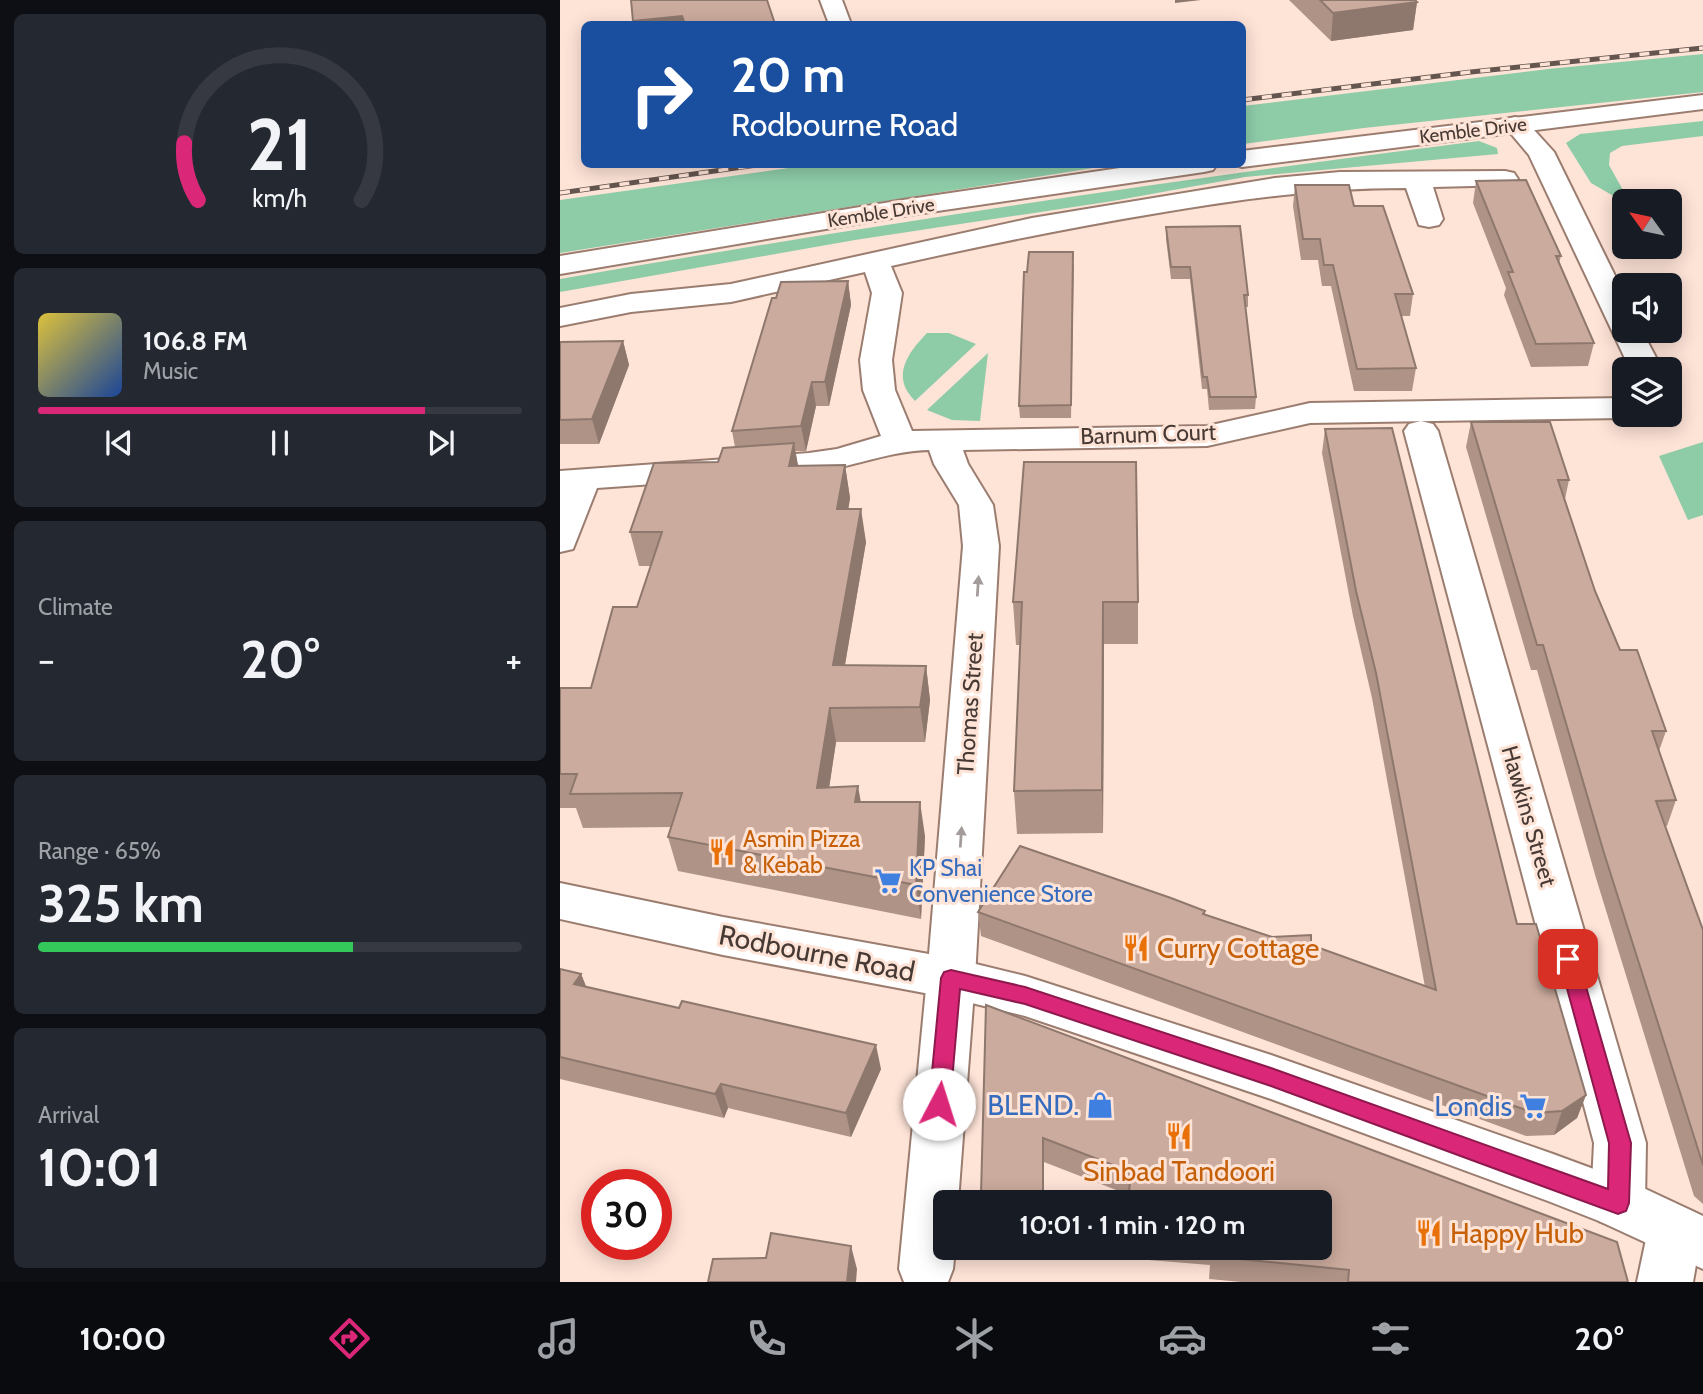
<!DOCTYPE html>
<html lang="en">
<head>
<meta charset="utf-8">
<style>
  body { margin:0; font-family:Cabin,sans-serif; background:#242831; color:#f1f3f6; height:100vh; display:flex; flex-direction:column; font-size:26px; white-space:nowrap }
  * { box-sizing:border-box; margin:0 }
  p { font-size:23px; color:#9ea1a6 }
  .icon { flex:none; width:38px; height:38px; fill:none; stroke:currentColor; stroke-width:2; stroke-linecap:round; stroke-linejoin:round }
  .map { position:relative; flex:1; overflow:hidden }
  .details { display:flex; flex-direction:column; gap:14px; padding:14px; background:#0d0f14; width:560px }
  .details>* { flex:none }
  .hud { position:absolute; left:21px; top:21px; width:665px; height:147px; border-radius:10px; box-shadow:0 4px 18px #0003; background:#1a4fa0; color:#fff; overflow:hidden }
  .needle { width:46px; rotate:303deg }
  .tools { position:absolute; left:1052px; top:189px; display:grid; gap:14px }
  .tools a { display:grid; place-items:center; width:70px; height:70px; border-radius:10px; background:#171b24; box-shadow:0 4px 18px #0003; font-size:35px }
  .speed { position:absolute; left:21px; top:1169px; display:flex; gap:14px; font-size:35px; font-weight:700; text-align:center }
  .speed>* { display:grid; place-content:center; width:91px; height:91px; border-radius:50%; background:#171b24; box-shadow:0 4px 18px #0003; line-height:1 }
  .speed .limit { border:10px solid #d22; background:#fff; color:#111 }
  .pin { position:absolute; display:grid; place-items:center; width:60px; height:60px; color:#fff; margin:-30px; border-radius:14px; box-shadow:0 4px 10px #0006 }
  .me { position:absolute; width:77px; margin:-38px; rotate:5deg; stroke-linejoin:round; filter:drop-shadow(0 0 5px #0008) }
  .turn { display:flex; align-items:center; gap:24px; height:147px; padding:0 35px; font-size:32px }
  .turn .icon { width:91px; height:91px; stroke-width:2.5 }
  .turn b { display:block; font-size:49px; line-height:60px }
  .big { font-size:52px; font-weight:700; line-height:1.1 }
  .details .tile { flex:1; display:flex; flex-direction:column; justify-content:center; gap:10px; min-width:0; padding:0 24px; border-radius:10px; background:#242831 }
  .details .dial { align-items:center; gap:0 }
  .dial svg { height:182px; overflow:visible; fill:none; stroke:#363941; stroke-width:7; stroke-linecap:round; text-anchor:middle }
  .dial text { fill:#f1f3f6; stroke:none }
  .song { display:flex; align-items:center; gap:21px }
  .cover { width:84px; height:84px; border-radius:10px; background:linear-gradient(135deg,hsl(50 70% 55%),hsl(220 70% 35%)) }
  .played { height:7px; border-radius:4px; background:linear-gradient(90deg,#db2777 80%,#363941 80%) }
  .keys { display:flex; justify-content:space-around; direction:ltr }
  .heat { display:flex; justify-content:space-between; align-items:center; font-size:38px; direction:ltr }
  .charge { height:10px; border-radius:5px; background:linear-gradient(90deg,#34c759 65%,#363941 0) }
  .trip { position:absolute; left:373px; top:1190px; width:399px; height:70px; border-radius:10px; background:#171b24; box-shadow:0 4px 18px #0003; font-weight:700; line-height:70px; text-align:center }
  .tabs { display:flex; height:112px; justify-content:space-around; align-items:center; background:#090b0e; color:#9ea1a6 }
  .tabs .icon { width:49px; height:49px }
  .tabs .current { color:#db2777 }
  .tabs b { font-size:32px; color:#f1f3f6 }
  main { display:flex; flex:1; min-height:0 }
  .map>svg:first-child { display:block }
</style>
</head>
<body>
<main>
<section class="details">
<div class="tile dial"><svg viewBox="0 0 100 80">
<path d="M14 69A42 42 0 1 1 86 69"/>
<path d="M14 69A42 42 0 0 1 8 44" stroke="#db2777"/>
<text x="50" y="56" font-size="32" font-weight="700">21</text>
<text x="50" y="72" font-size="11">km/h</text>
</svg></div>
<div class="tile">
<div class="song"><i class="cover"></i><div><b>106.8 FM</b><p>Music</p></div></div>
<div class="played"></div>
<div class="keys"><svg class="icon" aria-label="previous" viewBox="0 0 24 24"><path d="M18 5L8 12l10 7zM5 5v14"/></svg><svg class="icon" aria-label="pause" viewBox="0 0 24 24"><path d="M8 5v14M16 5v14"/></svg><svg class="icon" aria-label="next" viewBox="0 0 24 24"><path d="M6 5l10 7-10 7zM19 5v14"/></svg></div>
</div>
<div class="tile"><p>Climate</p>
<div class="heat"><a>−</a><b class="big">20°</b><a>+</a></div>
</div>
<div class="tile"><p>Range · 65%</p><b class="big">325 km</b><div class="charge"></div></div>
<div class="tile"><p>Arrival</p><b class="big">10:01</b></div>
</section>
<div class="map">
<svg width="1143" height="1282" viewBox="0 0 1143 1282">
  <rect width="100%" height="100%" fill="#fee3d7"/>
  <!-- green -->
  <g fill="#8ecca8">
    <polygon points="1143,54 1143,92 804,128 683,144 683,106 988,69"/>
    <polygon points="1143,121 1143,136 1062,146 1050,153 1049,165 1069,201 1064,202 1031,183 1006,143 1020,134"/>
    <path d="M919,141L937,148L938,154L685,177L553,201L295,240L0,292V279C305,226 611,180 919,141Z"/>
    <polygon points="250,165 250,164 552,165 0,253 0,200"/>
    <path d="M367,333H389L416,344L355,401C330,376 348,353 367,333Z"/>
    <polygon points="428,353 420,421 392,420 367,410"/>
    <polygon points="1143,442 1143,515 1128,520 1099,456"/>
  </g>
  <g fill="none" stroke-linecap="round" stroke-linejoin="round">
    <defs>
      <g id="minor">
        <polygon points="260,0 282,0 291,24 269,24"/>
        <polygon points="955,117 964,119 994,152 1064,294 1064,331 1082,331 1102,369 1070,369 969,155 943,124 946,119"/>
        <path d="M945,171L954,173L958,179L954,185L873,187L883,219L879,225L869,227L859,225L846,188C760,188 682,199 598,213C508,228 420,246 331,266L342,293L332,360L335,390L352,431L647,426L750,403L1064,398V415H1076L1064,418L750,423L647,446L403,450L408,464L433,505L439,546L415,978L398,1202H385V1248H395L393,1269L388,1282H344L339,1269L367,978L403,546L399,505L374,464L369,450C328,451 290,468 249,473L37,488L13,549L0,552V471L249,453L277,449L321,436L303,390L300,360L312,293L305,272L171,302L71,312L0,326V308L71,294L171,284L472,218L715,178L780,172Z"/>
        <polygon points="861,421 873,424 878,431 1086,1143 1085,1203 1077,1221 1058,1228 1039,1221 1031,1203 1034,1143 844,431 849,424"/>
        <polygon points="1115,1204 1134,1212 1142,1230 1133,1282 1077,1282 1088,1230 1096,1212"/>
      </g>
      <polygon id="tertiary" points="0,883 163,917 391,958 465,976 711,1055 993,1154 1077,1185 1143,1216 1143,1269 1039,1221 988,1201 711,1099 465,1016 391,998 163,955 0,919"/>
      <g id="secondary">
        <polygon points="1143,95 1143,109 682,167 673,164 682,164 682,151"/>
        <polygon points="587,164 657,164 653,170 644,172 343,216 0,274 0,256 343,200"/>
      </g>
    </defs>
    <!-- minor casing -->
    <use href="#minor" stroke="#9b7d70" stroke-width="4"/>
    <!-- tertiary casing -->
    <use href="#tertiary" stroke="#9b7d70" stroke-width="4"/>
    <!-- secondary casing -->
    <use href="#secondary" stroke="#9b7d70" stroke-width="4"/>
    <!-- minor -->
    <use href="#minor" fill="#fff" fill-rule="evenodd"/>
    <!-- tertiary -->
    <use href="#tertiary" fill="#fff" fill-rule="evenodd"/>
    <!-- secondary -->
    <use href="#secondary" fill="#fff" fill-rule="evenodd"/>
    <defs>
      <g id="rail">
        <polyline points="682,100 911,72 1143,48"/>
        <polyline points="0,193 204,164"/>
      </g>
    </defs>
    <!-- rail casing -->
    <use href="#rail" stroke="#64554e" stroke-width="5"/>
    <!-- rail -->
    <use href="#rail" stroke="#fee3d7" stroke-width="3.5" stroke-dasharray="10" stroke-linecap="butt"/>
  </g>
  <!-- wall -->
  <g fill="#af9387">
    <polygon points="729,0 855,0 857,2 853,30 771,41"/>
    <polygon points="916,181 1001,256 999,263 1034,343 1028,366 971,367 944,295 946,288 913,203"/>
    <polygon points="735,185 794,206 853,294 850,316 841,316 856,368 852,391 794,391 771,286 762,286 758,260 741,260 733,206"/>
    <polygon points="606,227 688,295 688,307 685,307 696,397 695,409 649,410 647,389 642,389 630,279 611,279 606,239"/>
    <polygon points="514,263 511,418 460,418 459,406"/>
    <polygon points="288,281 291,305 269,406 256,406 246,451 235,451 238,466 285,465 290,498 288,509 306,542 285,665 366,666 370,700 365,742 276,742 269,787 301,802 365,836 361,919 118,871 108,837 111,827 23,828 16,808 0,808 0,688 31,688 77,607 91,566 79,566 70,532 158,462 175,447 172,431 216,298"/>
    <polygon points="63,341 69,365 39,444 0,444 0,342"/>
    <polygon points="911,422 1009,480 1005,499 1035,591 1060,650 1106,731 1099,751 1116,800 1107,826 1105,826 1143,930 1143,1204 1134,1196 1036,878 977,670 971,670 906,447"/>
    <polygon points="765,429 957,924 1026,1095 1017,1118 994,1135 966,1136 421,936 418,912 645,911 645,914 865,987 812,698 793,616 762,453"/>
    <polygon points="453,602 578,602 578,644 544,644 543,833 457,834 454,791 460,645 456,645"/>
    <polygon points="0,969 21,974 26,987 321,1069 291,1137 168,1108 164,1118 0,1079"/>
    <polygon points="426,1005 1068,1282 681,1282 649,1279 650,1265 564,1258 564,1248 760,1248 569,1195 484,1162 484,1202 422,1202 421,1195"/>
  </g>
  <!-- shaded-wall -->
  <g fill="#8e786e">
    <polygon points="615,0 641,0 615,3"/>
    <polygon points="857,2 853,30 771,41 773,13"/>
    <polygon points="122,16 124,24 74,24 73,21"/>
    <polygon points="288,281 291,305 269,406 265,382"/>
    <polygon points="63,341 69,365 39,444 32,419"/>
    <polygon points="252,382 256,406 246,451 241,426"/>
    <polygon points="234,443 240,476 229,466"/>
    <polygon points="285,465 290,498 283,543 277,509"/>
    <polygon points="301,509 306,542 279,699 273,665"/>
    <polygon points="543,602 544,644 543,833 542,790"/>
    <polygon points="366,666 370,700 365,742 360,707"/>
    <polygon points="270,708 276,742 264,822 257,788"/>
    <polygon points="298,786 304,820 295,802"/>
    <polygon points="360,802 365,836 361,919 356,885"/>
    <polygon points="21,974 31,998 14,984"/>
    <polygon points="316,1045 321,1069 291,1137 286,1113"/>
    <polygon points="161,1084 168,1108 164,1118 155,1094"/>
    <polygon points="1026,1095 1017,1118 994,1135 1002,1111"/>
    <polygon points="483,1138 484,1162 484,1202 483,1202"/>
    <polygon points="291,1246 297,1269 296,1282 287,1282"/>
  </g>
  <!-- building -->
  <g fill="#cbab9d" stroke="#8e786e" stroke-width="2">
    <polygon points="71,0 207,0 215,24 125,24 122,16 73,21"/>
    <polygon points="760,0 855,0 857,2 773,13"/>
    <polygon points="966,180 1001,256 996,256 1034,343 976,344 948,272 953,272 916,181"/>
    <polygon points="735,185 789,185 794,206 823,206 853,294 835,294 856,368 797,369 773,265 764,265 760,239 743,239"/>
    <polygon points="680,226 688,295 684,295 696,397 650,397 647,377 643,377 630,267 611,267 606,227"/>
    <polygon points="469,252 513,252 511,405 459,406 464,272 467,272"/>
    <polygon points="288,281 265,382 252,382 241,426 172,431 212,298 216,298 221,282"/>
    <polygon points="63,341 32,419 0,420 0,342"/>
    <polygon points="911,422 990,422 1009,480 998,480 1035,591 1060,650 1077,650 1106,731 1092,731 1116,800 1096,801 1143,930 1143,1165 1044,853 983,645 977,645"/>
    <polygon points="832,428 957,924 976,924 1026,1095 1002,1111 974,1113 418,912 460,846 611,898 645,911 643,914 712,937 751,935 751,945 876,990 816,673 796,591 765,429"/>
    <polygon points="234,443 229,466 285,465 277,509 301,509 273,665 366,666 360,707 270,708 257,788 298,786 295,802 360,802 356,885 108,837 122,793 10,794 17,774 0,774 0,688 31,688 53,607 77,607 102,532 70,532 94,463 158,462 163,448"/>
    <polygon points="464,462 576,462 578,602 543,602 542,790 454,791 462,602 453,602"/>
    <polygon points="0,969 21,974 14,984 119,1008 122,1001 316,1045 286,1113 161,1084 155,1094 0,1057"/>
    <polygon points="426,1005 1057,1242 1068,1282 788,1282 789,1270 650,1256 651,1248 760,1248 760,1202 568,1202 571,1172 483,1138 483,1192 421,1195"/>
    <polygon points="211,1233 291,1246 287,1282 148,1282 153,1259 206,1258"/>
  </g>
  <!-- one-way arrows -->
  <defs><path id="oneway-solid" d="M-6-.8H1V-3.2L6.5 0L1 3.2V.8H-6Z" transform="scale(1.75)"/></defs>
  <g fill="#a39c9a">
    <use href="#oneway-solid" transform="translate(418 586) rotate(-86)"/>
    <use href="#oneway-solid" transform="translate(401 837) rotate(-86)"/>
  </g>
  <!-- route -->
  <polygon fill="#db2777" stroke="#8e194d" stroke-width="2" points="1008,951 1015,953 1018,959 1071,1143 1069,1203 1066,1211 1058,1214 711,1086 465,1004 400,989 390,1104 386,1111 379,1114 372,1111 369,1104 381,978 384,972 391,970 465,987 711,1068 1048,1189 1049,1143 999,959 1002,953"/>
  <!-- icons -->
  <defs>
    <symbol id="restaurant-bare" viewBox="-9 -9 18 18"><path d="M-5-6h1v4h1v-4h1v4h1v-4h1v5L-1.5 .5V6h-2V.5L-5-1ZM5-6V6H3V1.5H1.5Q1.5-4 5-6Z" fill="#e8710a" stroke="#fee3d7" stroke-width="2.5" paint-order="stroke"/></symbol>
    <symbol id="supermarket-bare" viewBox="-9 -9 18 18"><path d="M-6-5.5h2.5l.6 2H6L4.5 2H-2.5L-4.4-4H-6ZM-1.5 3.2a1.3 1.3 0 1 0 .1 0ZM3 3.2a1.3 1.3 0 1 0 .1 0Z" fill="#3f7fe0" stroke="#fee3d7" stroke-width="2.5" paint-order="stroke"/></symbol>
    <symbol id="shop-bare" viewBox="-9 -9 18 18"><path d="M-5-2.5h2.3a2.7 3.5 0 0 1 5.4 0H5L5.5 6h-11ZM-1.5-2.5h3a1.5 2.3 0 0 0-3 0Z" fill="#3f7fe0" stroke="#fee3d7" stroke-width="2.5" paint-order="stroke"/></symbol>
  </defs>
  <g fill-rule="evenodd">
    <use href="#restaurant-bare" x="143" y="833" width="38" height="38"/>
    <use href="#supermarket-bare" x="309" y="862" width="38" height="38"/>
    <use href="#restaurant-bare" x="557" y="929" width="38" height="38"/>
    <use href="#shop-bare" x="521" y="1086" width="38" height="38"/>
    <use href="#supermarket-bare" x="954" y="1087" width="38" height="38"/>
    <use href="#restaurant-bare" x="600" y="1117" width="38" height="38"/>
    <use href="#restaurant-bare" x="850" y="1214" width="38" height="38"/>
  </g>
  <g text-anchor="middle" stroke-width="6" stroke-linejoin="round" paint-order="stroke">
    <!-- far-street labels -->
    <g font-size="19" fill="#473a34" stroke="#fee3d7">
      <text transform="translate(913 130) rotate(-7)" y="7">Kemble Drive</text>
      <text transform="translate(321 212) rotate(-9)" y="7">Kemble Drive</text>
    </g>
    <!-- street labels -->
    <g font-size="23" fill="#473a34" stroke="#fee3d7">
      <text transform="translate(588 434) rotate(-2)" y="8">Barnum Court</text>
      <text transform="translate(410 704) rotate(-86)" y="8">Thomas Street</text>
      <text transform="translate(969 816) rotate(74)" y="8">Hawkins Street</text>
    </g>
    <!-- food labels -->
    <g font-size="23" fill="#c56008" stroke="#fee3d7" text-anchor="start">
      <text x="183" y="847">Asmin Pizza<tspan x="183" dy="26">&amp; Kebab</tspan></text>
    </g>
    <!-- shop labels -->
    <g font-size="23" fill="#366cbe" stroke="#fee3d7" text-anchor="start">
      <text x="349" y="876">KP Shai<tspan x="349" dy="26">Convenience Store</tspan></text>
    </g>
    <!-- near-food labels -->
    <g font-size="28" fill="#c56008" stroke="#fee3d7" text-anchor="start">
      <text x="597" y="958">Curry Cottage</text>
      <text x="619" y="1181" text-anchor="middle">Sinbad Tandoori</text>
      <text x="890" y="1243">Happy Hub</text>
    </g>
    <!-- near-street labels -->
    <g font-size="28" fill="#473a34" stroke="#fee3d7">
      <text transform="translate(257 953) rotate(11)" y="10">Rodbourne Road</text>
    </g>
    <!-- near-shop labels -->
    <g font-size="28" fill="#366cbe" stroke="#fee3d7" text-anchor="end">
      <text x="519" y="1115">BLEND.</text>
      <text x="952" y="1116">Londis</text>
    </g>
  </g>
</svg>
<div class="tools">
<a><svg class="needle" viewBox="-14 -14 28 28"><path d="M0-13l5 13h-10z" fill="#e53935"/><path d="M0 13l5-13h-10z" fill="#9ea1a6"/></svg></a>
<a><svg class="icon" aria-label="sound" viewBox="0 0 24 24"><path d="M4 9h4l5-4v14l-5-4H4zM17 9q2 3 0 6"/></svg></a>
<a><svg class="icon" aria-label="layers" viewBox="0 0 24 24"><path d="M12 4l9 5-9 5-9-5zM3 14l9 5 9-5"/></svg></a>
</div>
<div class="speed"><div class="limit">30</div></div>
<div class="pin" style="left:1008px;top:959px;background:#d93025"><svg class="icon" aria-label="arrive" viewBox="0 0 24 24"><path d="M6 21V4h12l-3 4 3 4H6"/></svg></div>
<svg class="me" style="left:379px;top:1104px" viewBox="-20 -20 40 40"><circle r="19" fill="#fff"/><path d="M0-13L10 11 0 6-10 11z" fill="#db2777"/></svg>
<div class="trip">10:01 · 1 min · 120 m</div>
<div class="hud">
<div class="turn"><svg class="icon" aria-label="right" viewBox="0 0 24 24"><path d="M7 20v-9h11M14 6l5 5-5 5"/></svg><div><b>20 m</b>Rodbourne Road</div></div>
</div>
</div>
</main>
<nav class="tabs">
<b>10:00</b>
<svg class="icon current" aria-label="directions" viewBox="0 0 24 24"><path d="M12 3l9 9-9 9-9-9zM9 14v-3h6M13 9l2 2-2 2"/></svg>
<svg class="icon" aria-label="music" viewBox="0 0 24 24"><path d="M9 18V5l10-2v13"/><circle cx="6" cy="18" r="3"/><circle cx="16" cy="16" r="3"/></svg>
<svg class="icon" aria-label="phone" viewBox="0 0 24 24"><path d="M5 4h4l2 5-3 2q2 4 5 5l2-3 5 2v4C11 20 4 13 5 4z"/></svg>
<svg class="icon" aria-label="climate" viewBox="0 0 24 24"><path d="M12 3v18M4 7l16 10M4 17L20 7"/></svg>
<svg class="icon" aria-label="car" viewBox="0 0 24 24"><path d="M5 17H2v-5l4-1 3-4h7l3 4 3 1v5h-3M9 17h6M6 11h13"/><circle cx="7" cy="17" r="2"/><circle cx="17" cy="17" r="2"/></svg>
<svg class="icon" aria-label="filters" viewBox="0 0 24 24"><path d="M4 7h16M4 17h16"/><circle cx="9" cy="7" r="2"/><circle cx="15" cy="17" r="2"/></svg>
<b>20°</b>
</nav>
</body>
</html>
